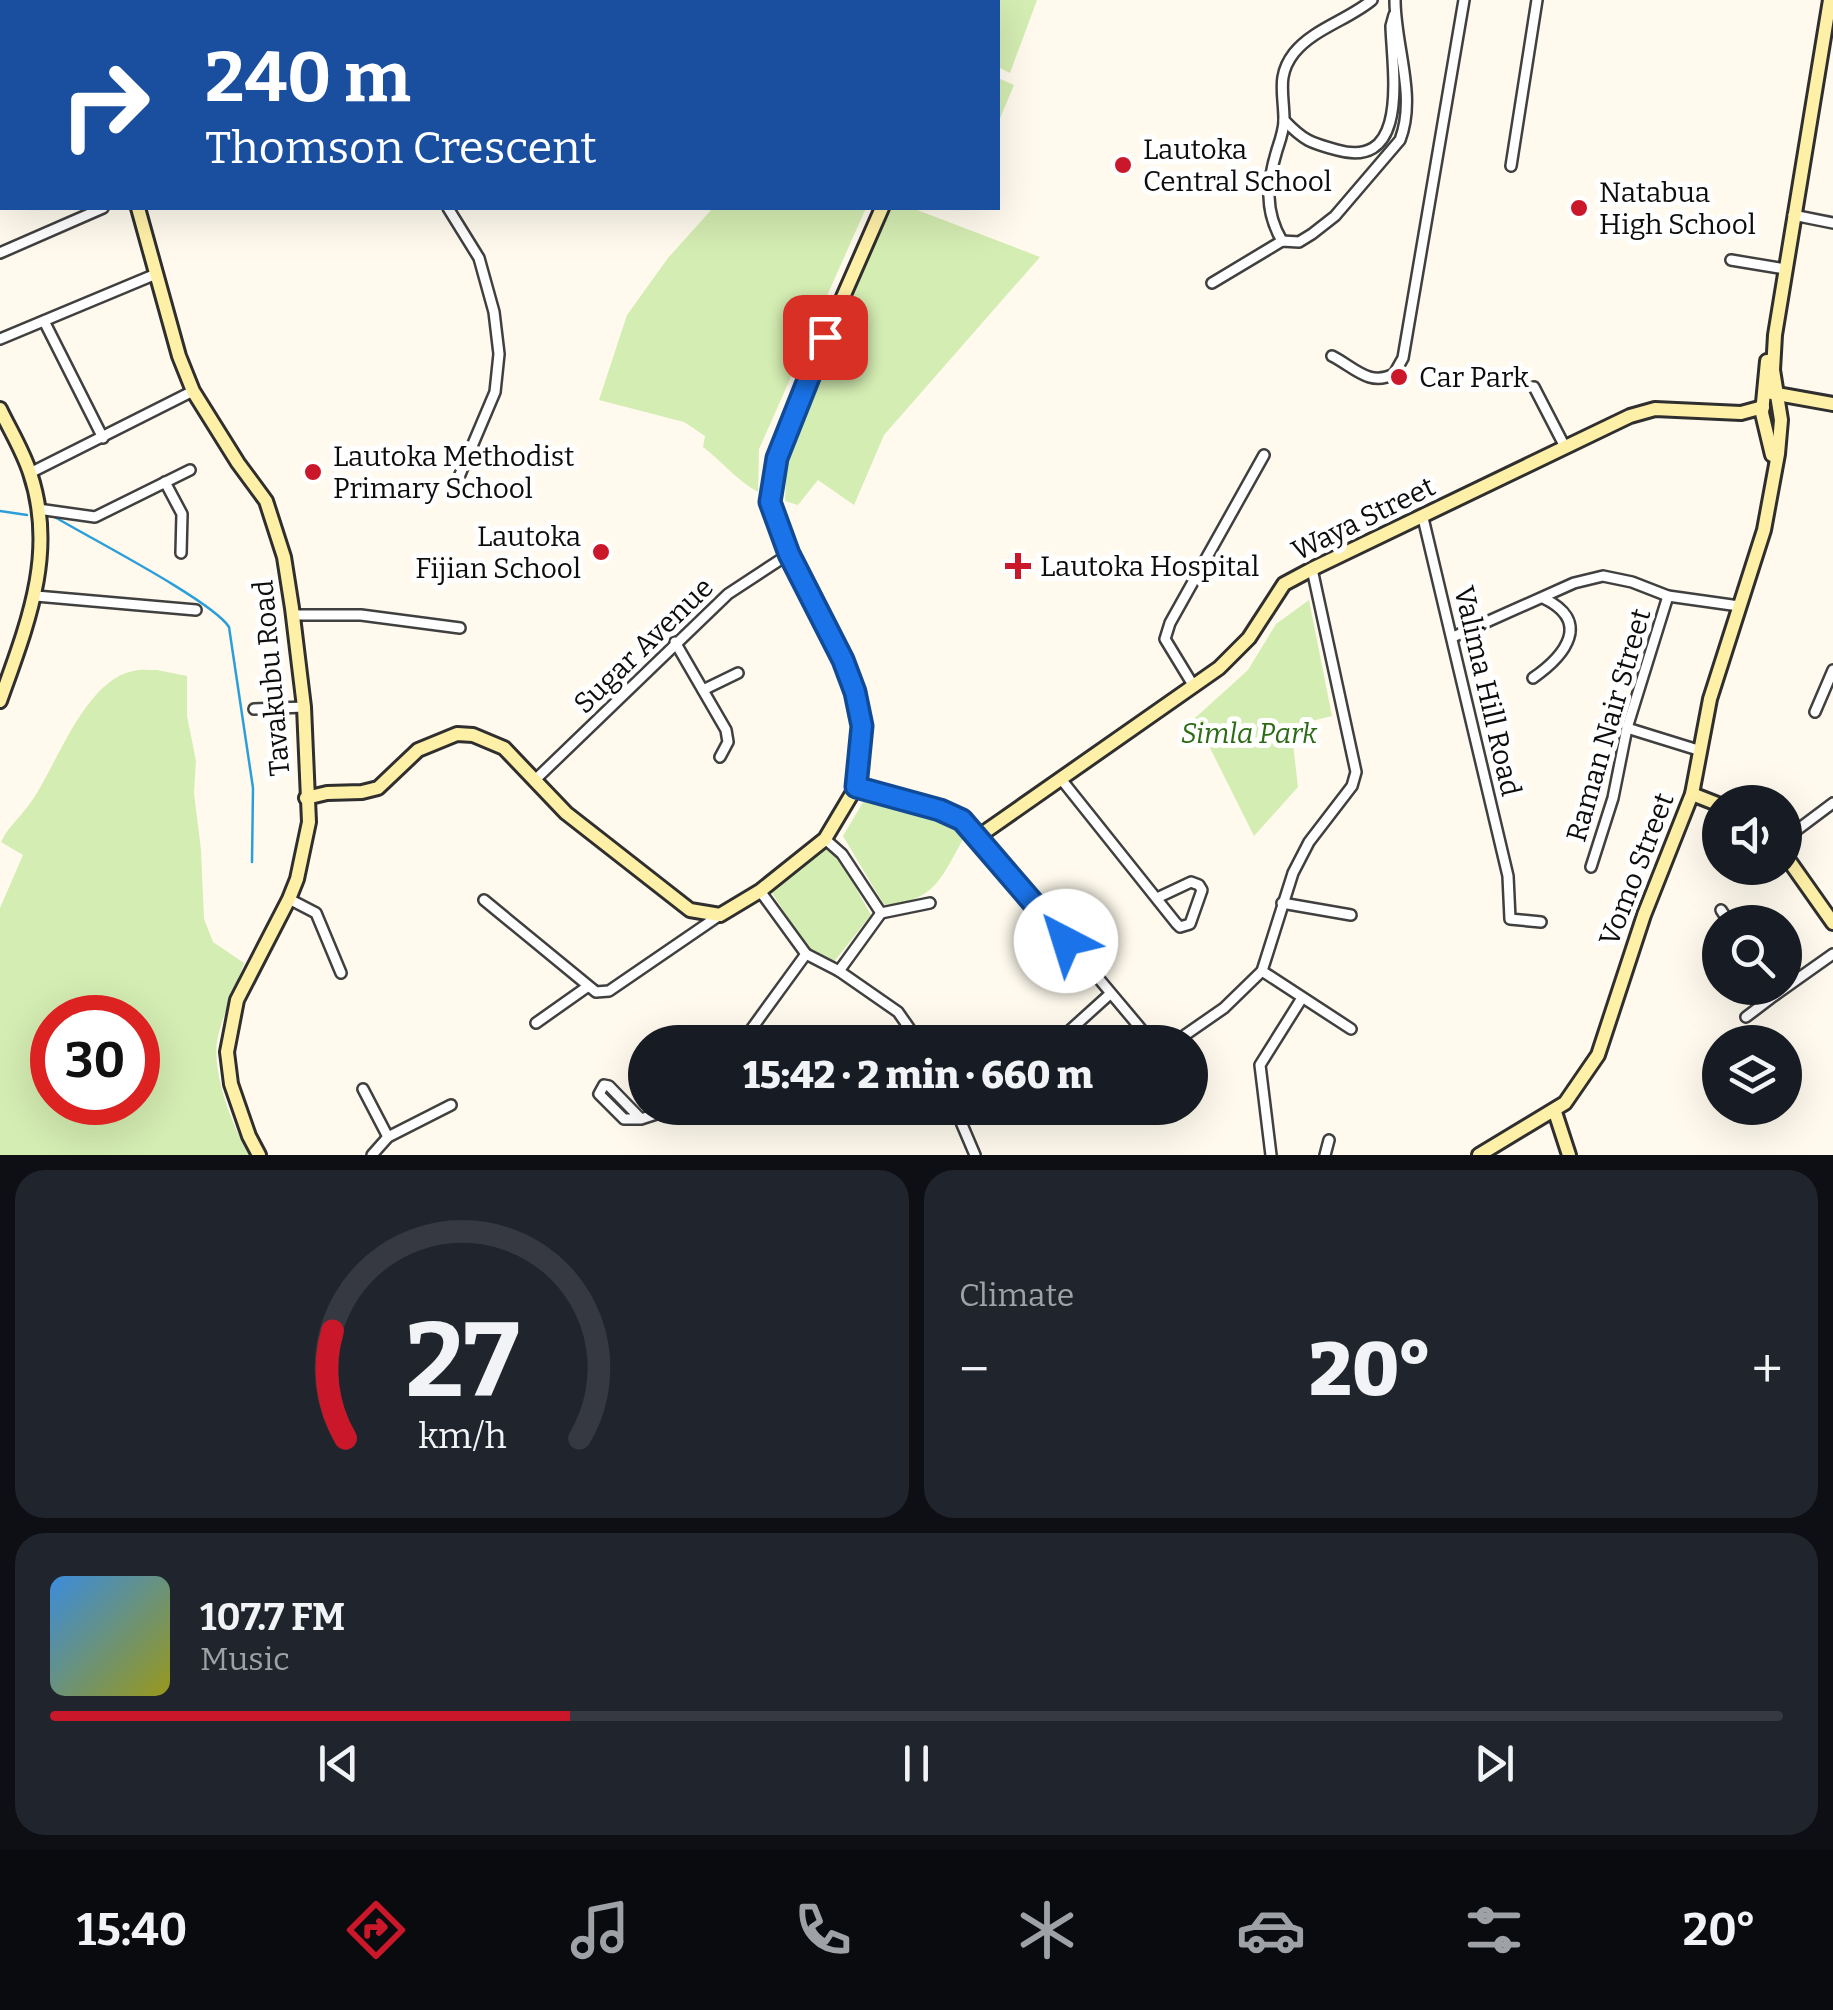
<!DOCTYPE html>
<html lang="en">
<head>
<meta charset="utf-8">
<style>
  body { margin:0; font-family:Bitter,serif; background:#20242c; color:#f1f3f6; height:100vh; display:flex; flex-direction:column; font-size:38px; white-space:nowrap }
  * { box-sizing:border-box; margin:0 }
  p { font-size:32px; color:#9ea1a6 }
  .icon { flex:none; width:55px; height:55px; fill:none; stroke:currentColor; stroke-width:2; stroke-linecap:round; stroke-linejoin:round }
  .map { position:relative; height:1155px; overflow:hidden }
  .drawer { display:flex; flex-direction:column; gap:15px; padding:15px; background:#0d0f14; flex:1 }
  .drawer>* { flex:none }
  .top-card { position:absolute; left:0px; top:0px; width:1000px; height:210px; box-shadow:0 10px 40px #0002; background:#1a4fa0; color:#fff; overflow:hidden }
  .fabs { position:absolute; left:1702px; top:785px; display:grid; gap:20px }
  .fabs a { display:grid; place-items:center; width:100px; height:100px; border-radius:50%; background:#171b24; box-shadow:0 10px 40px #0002; font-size:50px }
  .speed { position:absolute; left:30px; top:995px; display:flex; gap:20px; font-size:50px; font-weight:700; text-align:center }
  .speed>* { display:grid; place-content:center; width:130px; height:130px; border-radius:50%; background:#171b24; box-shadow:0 10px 40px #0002; line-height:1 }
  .speed .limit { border:15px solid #d22; background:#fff; color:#111 }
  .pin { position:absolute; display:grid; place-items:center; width:85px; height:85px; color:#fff; margin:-42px; border-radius:20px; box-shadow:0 5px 15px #0006 }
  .me { position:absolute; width:110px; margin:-55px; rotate:320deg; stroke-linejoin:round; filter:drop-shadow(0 0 8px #0008) }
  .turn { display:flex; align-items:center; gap:35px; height:210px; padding:0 40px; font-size:45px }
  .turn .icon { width:130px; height:130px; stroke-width:2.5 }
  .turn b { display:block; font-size:70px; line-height:85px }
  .big { font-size:75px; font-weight:800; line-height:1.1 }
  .drawer .tile { flex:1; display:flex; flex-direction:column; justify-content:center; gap:15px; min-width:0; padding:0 35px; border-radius:30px; background:#20242c }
  .drawer .dial { align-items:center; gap:0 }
  .dial svg { height:260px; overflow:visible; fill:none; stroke:#363941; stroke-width:7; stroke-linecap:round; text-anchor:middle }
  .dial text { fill:#f1f3f6; stroke:none }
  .song { display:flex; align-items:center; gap:30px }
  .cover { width:120px; height:120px; border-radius:15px; background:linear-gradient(135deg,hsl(210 70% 55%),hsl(60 70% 35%)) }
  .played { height:10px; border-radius:5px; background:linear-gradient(90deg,#ca182a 30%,#363941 30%) }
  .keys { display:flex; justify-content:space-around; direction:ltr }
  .heat { display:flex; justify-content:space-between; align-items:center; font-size:55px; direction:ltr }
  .drawer .tiles { flex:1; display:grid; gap:15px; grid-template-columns:1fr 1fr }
  .tile:last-child { grid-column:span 2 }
  .trip { position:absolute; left:628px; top:1025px; width:580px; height:100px; border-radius:50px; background:#171b24; box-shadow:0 10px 40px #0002; font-weight:800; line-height:100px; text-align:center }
  .tabs { display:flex; height:160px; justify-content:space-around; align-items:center; background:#090b0e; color:#9ea1a6 }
  .tabs .icon { width:70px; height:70px }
  .tabs .on { color:#ca182a }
  .tabs b { font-size:45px; color:#f1f3f6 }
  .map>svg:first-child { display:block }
</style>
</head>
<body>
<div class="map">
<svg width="1833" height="1155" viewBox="0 0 1833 1155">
  <rect width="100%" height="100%" fill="#fffaed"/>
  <!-- green -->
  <g fill="#d4edb2" fill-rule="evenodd">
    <polygon points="802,0 958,0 800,2"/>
    <polygon points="982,0 1037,0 1010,73 998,67 998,2 981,2"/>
    <polygon points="998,78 1014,85 998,123"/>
    <path d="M713,208H866L759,449L758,492C736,480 723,462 703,447L705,436L684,422L599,400L627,315L668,258Z"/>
    <polygon points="890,208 912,208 1040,257 884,435 854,505 818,480 798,505 785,501 787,454"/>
    <polygon points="1309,600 1332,716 1291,726 1298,787 1254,836 1195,718 1248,670 1276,624"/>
    <path d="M157,670L187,676V716L196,761L194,793L201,850L204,919L213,942L244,963C236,987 224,1011 218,1036C210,1069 232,1127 250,1155H0V908L23,855L1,842C9,825 23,815 33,799C58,762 85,681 133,671C140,669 149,670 157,670ZM52,1018H138V1102H52Z"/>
    <path d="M865,799L951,823L965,836C941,877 937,901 884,905L843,836Z"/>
    <polygon points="819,843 839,858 871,915 833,963 809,951 764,880"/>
  </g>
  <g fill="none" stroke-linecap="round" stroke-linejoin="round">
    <!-- stream -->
    <g stroke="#2c9fda" stroke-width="2.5">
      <polyline points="0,511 27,515"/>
      <path d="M53,516C86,536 213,601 229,627L253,788L252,862"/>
    </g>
    <defs>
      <g id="street">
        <polyline points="610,0 617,2"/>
        <polyline points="403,2 403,0"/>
        <polyline points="567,2 568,0"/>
        <polyline points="748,2 748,0"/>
        <polyline points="0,103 2,102"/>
        <path d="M1284,120C1304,141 1311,143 1337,150C1411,171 1392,67 1391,26L1394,15"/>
        <polyline points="1511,166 1537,0"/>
        <polyline points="448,208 479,258 494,312 499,354 495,392 453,491"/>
        <polyline points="1793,215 1833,223"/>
        <path d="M1282,241C1264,210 1267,183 1277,150C1280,141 1284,130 1284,120C1284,94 1276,76 1294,53C1313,29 1348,20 1372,0"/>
        <polyline points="0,253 103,208"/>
        <polyline points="1731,260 1785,269"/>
        <path d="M1212,283L1282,241L1299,242L1312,234L1335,216L1400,140C1417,96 1395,46 1395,0"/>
        <polyline points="44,321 103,438"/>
        <polyline points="0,339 156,274"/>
        <path d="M1332,356C1354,367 1369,387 1394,374L1403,358L1464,0"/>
        <polyline points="1534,387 1564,445"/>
        <polyline points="30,473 193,391"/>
        <polyline points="165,482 182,514 181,553"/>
        <polyline points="38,509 95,517 190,470"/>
        <polyline points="1423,518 1508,876 1510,919 1541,922"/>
        <polyline points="36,596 196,610"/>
        <polyline points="292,615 361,615 460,628"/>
        <polyline points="1453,637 1574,583 1603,576 1632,582 1668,596 1739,606"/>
        <polyline points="675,642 726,730 728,742 720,757"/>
        <path d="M1533,678C1566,655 1592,621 1543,598"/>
        <polyline points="1193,685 1165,639 1170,623 1264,455"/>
        <polyline points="703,690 738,673"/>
        <polyline points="254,709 304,707"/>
        <polyline points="1815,712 1833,670"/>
        <polyline points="1627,728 1698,750"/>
        <polyline points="536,779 728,594 789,554"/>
        <polyline points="1061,779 1176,923 1180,927 1190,924 1202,890 1199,885 1191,882 1157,898"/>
        <polyline points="979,836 1152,1042"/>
        <polyline points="825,839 842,854 881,913"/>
        <polyline points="1785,839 1833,803"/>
        <polyline points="1591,867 1613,798 1627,728 1668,596"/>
        <polyline points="760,891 806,954 839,971 898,1012 919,1042"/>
        <polyline points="289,899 316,913 341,973"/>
        <polyline points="484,900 596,992 609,991 720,915"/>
        <polyline points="1282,903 1351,915"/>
        <polyline points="1721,910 1729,922"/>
        <polyline points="881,913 930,903"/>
        <polyline points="839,971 881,913"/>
        <polyline points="1262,971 1351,1029"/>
        <polyline points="1771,988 1775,995 1833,954"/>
        <polyline points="1746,1017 1775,995"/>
        <polyline points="536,1023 587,987"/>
        <polyline points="1058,1041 1110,994"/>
        <polyline points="742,1042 806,954"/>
        <polyline points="1175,1042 1224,1008 1262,971 1293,873 1309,842 1352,786 1356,772 1312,569"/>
        <polyline points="363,1089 388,1137"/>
        <polyline points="955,1108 975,1155"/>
        <polyline points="641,1119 609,1086 604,1085 599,1094 624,1119 641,1119 675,1108"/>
        <polyline points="372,1155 388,1137 451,1105"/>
        <polyline points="1271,1155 1260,1065 1302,998"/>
        <polyline points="1325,1155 1329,1140"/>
      </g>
      <g id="secondary">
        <polyline points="969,2 971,0"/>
        <polyline points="138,208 179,356 193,391 238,463 266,501 284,557 292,608 304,707 309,822 297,879 289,899 237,1000 227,1052 231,1084 249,1136 259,1155"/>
        <polyline points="1767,361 1762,413 1772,455"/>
        <polyline points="1772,393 1833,404"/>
        <path d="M0,409C10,430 23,451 30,473C57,553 27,625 0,701"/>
        <path d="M856,787C899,799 946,805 979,836L1219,668L1249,638L1284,584L1312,569L1630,416L1655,409L1741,413L1763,407"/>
        <polyline points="1692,794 1720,805"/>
        <polyline points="306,798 327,793 362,792 378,788 418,750 457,734 473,735 504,748 566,813 690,910 720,915 760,891 825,839 856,787 862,727 855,692 843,659 789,554 770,502 777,458 811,370 882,208"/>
        <polyline points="1785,855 1833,923"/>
        <polyline points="1555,1112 1569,1155"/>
        <polyline points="1479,1155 1565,1103 1598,1055 1644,915 1692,794 1710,699 1764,530 1778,454 1781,420 1773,370 1775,335 1830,0"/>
      </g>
      <g id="highway">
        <polyline points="100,2 107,0"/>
        <polyline points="0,42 2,41"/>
      </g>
    </defs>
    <!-- street casing -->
    <use href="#street" stroke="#404040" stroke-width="14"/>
    <!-- secondary casing -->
    <use href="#secondary" stroke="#2f2f2f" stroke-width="18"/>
    <!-- highway casing -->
    <use href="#highway" stroke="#1e1e1e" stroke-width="20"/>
    <!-- street -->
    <use href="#street" stroke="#fff" stroke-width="9"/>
    <!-- secondary -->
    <use href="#secondary" stroke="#fff0a8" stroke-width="12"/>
    <!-- highway -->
    <use href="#highway" stroke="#ff934b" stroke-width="15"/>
  </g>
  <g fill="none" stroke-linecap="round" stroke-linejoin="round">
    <defs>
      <polyline id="route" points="825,337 777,458 770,502 789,554 843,660 855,692 862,726 856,787 940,810 962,820 1066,941"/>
    </defs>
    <!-- route casing -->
    <use href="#route" stroke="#114b97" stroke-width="25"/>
    <!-- route -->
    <use href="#route" stroke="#1a73e8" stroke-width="18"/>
  </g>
  <!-- markers -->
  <g fill="#ca182a" stroke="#fff" stroke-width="4">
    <circle cx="1123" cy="165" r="10"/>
    <circle cx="1579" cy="208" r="10"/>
    <circle cx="1399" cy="377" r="10"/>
    <circle cx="313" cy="472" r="10"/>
    <circle cx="601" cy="552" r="10"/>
    <path d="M1013 551h10v10h10v10h-10v10h-10v-10h-10v-10h10z"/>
  </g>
  <g text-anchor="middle" stroke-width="10" stroke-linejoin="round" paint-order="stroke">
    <!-- poi labels -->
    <g font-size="28" fill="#0d0d0d" stroke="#fff" text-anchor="start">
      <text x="1143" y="159">Lautoka<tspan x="1143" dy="32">Central School</tspan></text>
      <text x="1599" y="202">Natabua<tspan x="1599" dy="32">High School</tspan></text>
      <text x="1419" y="387">Car Park</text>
      <text x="333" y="466">Lautoka Methodist<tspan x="333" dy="32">Primary School</tspan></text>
      <text x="581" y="546" text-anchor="end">Lautoka<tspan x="581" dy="32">Fijian School</tspan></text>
      <text x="1040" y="576">Lautoka Hospital</text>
    </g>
    <!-- street labels -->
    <g font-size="28" fill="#0d0d0d" stroke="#fff">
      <text transform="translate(1363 518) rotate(-26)" y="10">Waya Street</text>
      <text transform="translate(643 645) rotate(-44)" y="10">Sugar Avenue</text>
      <text transform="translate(271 678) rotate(-95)" y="10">Tavakubu Road</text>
      <text transform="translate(1488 691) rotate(77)" y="10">Valima Hill Road</text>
      <text transform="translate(1608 725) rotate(-74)" y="10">Raman Nair Street</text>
      <text transform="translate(1636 869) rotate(-69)" y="10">Vomo Street</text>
    </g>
    <!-- park labels -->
    <g font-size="28" font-style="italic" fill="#2d6b17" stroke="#fff">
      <text x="1249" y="743">Simla Park</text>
    </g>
  </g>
</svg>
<div class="fabs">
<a><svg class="icon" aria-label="sound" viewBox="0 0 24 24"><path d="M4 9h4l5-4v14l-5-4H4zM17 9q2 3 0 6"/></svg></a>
<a><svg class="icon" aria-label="search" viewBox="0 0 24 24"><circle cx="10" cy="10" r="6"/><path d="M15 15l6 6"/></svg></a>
<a><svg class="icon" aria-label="layers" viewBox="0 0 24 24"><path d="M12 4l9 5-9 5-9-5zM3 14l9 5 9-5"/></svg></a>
</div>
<div class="speed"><div class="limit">30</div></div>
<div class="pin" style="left:825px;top:337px;background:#d93025"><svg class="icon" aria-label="arrive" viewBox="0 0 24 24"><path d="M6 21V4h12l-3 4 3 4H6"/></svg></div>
<svg class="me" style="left:1066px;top:941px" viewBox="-20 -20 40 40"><circle r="19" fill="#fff"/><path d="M0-13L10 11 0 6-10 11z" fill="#1a73e8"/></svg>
<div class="trip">15:42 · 2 min · 660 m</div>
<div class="top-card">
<div class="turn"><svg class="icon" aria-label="right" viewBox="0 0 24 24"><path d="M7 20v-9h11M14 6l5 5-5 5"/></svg><div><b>240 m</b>Thomson Crescent</div></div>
</div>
</div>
<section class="drawer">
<div class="tiles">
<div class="tile dial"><svg viewBox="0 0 100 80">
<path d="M14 69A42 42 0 1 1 86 69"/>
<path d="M14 69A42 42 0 0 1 10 36" stroke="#ca182a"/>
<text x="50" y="56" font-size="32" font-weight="700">27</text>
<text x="50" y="72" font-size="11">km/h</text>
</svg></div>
<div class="tile"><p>Climate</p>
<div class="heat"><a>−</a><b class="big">20°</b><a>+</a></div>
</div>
<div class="tile">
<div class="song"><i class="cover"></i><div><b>107.7 FM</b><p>Music</p></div></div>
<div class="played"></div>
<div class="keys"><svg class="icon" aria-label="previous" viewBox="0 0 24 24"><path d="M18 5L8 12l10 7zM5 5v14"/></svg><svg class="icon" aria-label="pause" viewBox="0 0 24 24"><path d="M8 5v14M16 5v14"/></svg><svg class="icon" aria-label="next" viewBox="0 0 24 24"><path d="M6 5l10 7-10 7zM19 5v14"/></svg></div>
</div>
</div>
</section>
<nav class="tabs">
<b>15:40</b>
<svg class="icon on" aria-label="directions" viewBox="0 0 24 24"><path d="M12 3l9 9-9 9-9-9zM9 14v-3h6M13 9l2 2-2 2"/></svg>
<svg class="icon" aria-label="music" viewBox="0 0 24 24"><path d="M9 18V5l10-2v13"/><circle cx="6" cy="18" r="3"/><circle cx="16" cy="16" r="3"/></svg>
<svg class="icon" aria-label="phone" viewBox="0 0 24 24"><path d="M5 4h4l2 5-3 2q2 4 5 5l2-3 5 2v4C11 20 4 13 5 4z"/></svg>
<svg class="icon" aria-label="climate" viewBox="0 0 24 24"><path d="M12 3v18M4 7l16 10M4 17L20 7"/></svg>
<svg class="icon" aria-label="car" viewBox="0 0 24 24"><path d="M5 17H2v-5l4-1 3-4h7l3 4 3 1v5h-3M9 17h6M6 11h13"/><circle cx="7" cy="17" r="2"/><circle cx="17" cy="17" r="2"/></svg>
<svg class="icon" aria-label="filters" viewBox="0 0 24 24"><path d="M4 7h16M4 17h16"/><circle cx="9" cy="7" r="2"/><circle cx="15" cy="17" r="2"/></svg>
<b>20°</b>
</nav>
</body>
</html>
